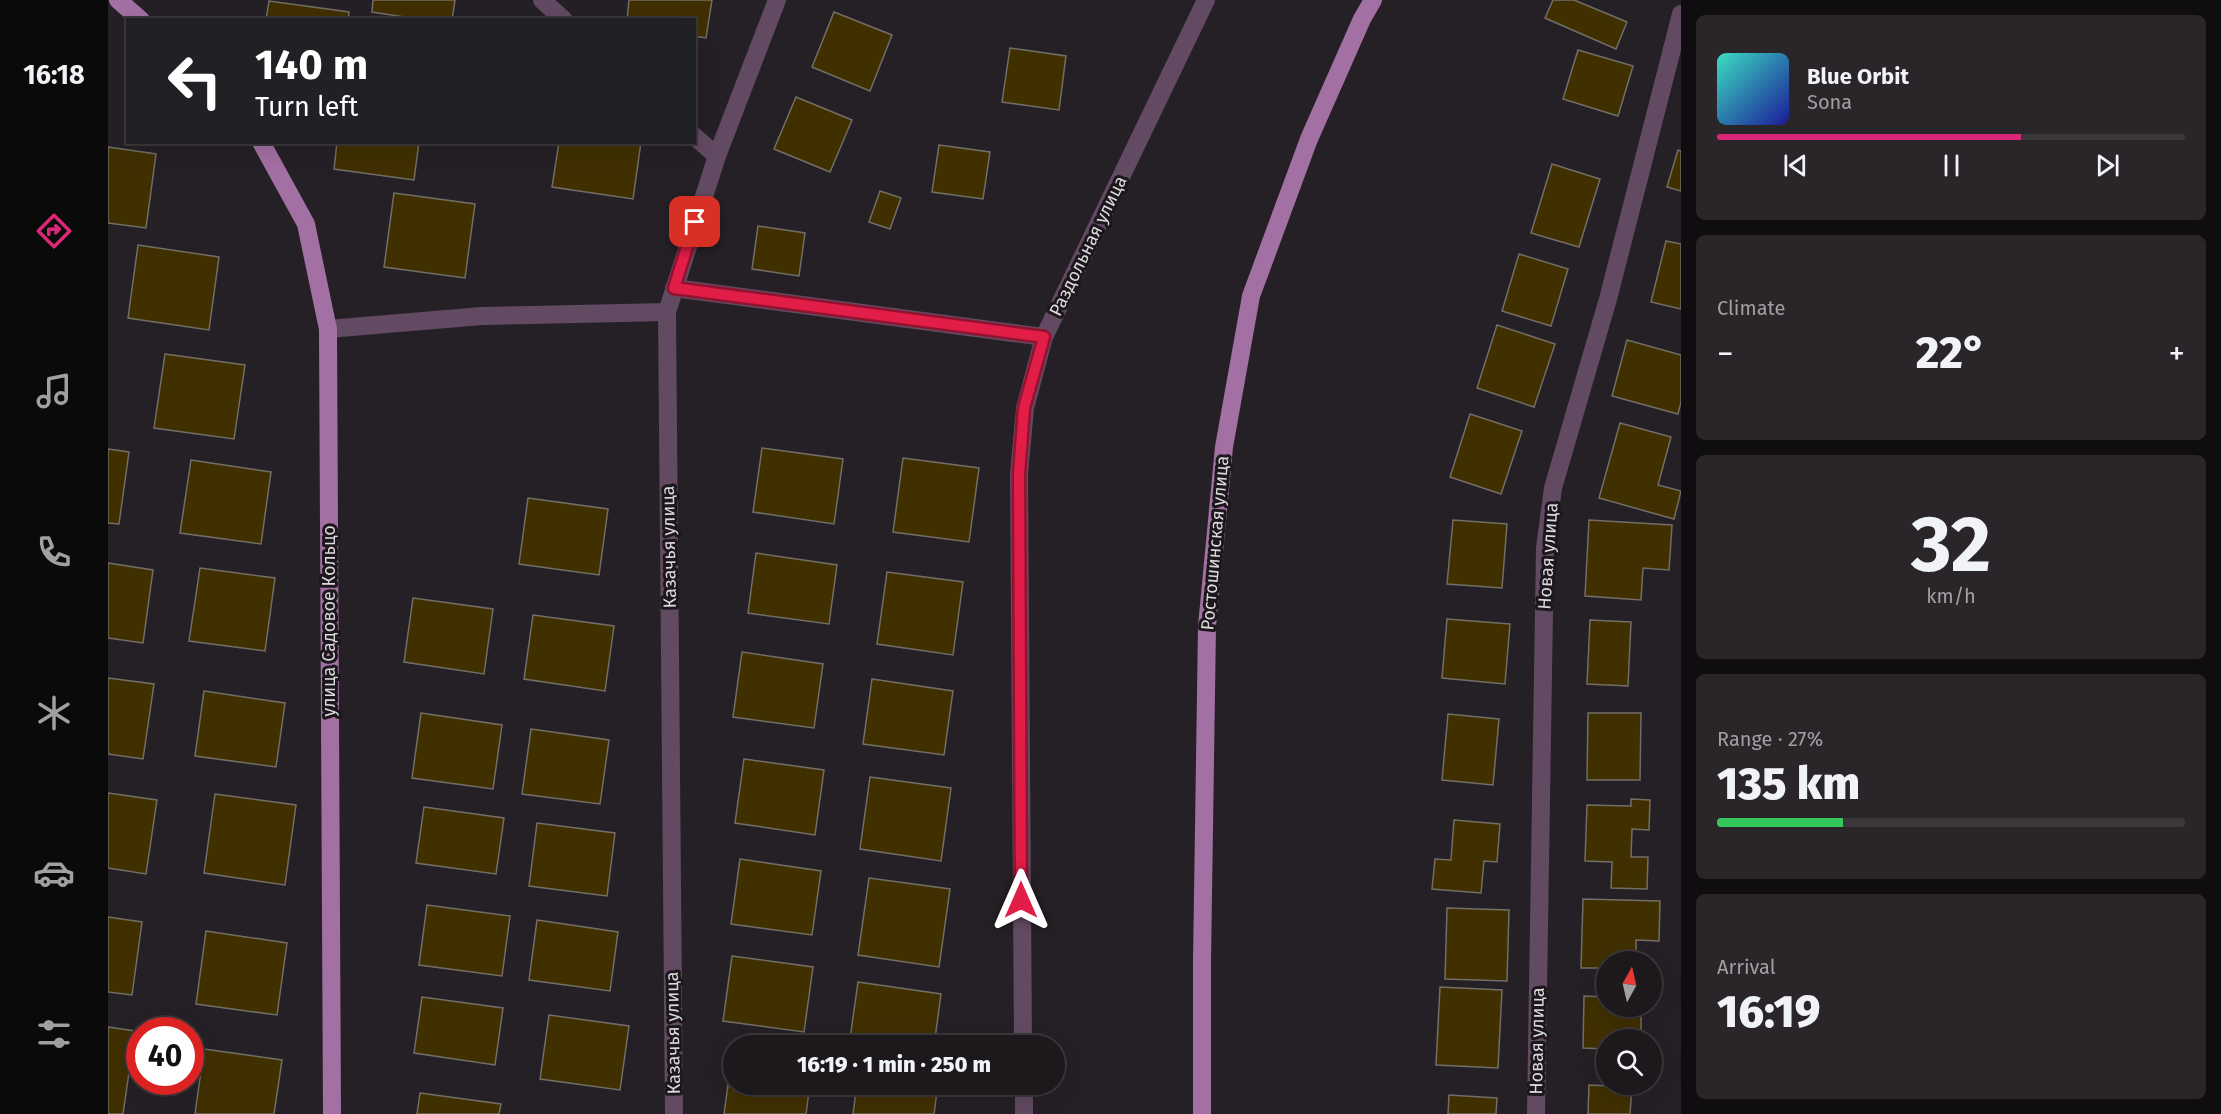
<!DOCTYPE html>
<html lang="en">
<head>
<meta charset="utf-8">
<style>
  body { margin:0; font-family:"Fira Sans",sans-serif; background:#292529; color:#f1f3f6; height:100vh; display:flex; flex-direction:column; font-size:22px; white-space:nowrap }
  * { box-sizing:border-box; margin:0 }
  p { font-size:20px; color:#a0a0a3 }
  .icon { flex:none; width:33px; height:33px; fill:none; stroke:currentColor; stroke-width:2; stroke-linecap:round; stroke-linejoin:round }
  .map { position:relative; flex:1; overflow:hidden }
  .side { display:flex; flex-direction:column; gap:15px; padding:15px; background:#0f0d0f; width:540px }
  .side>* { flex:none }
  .hud { position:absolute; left:18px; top:18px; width:570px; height:126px; border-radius:0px; box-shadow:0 6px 24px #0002,0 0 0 2px #3a373b; background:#202124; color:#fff; overflow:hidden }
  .needle { width:39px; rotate:8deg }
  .controls { position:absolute; left:1488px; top:951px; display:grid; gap:12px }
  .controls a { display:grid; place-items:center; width:66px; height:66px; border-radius:50%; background:#1c181c; box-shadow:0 6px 24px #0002,0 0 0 2px #3a373b; font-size:30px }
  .speed { position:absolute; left:18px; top:1017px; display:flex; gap:12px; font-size:30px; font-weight:700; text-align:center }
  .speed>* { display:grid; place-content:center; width:78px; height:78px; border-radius:50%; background:#1c181c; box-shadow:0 6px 24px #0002,0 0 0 2px #3a373b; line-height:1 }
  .speed .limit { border:9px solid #d22; background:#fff; color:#111 }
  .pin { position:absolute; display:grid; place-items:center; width:51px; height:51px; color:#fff; margin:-26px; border-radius:12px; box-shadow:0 3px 9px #0006 }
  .me { position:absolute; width:66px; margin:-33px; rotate:0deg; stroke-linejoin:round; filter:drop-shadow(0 0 4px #0008) }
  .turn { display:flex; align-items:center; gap:21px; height:126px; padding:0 30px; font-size:27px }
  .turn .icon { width:78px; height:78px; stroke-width:2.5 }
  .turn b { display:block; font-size:42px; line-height:51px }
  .big { font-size:45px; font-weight:800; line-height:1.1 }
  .side .card { flex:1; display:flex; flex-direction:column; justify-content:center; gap:9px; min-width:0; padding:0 21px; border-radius:9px; background:#292529 }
  .side .dial { align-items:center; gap:0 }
  .dial b { font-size:78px; line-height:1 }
  .song { display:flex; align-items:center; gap:18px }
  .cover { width:72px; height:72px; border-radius:9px; background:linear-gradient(135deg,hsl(170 70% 55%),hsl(240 70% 35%)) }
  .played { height:6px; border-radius:3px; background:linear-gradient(90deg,#db2777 65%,#3a373b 65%) }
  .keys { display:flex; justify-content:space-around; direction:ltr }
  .heat { display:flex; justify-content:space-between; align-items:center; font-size:33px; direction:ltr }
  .charge { height:9px; border-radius:4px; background:linear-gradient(90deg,#34c759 27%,#3a373b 0) }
  .trip { position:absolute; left:615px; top:1035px; width:342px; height:60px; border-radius:30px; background:#1c181c; box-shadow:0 6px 24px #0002,0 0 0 2px #3a373b; font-weight:800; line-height:60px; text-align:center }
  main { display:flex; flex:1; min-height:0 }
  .dock { display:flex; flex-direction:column; width:108px; justify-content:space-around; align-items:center; background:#0b0a0b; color:#a0a0a3 }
  .dock .icon { width:42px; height:42px }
  .dock .on { color:#db2777 }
  .dock b { font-size:27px; color:#f1f3f6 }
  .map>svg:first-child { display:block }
</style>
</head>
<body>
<main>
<nav class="dock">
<b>16:18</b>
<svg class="icon on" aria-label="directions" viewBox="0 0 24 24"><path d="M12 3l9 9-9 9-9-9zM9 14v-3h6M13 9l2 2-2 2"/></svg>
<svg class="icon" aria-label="music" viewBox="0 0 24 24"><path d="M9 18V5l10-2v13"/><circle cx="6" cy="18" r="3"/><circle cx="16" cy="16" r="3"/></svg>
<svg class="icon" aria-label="phone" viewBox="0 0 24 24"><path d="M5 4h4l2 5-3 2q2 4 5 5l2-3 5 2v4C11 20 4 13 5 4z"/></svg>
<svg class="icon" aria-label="climate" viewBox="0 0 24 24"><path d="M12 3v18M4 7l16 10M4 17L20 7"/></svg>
<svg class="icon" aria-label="car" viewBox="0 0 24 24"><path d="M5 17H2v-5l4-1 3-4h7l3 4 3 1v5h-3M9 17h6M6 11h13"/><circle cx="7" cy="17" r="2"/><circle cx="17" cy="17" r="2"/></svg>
<svg class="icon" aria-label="filters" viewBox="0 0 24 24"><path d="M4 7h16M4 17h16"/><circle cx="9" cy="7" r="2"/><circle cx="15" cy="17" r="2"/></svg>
</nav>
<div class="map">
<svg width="1573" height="1114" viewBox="0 0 1573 1114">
  <rect width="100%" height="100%" fill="#252025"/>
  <!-- building -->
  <g fill="#403000" stroke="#726e66" stroke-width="1.5">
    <polygon points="265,0 347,0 344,20 316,20 264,12"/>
    <polygon points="521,0 604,0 598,38 586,36 586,20 519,20"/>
    <polygon points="1445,0 1466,0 1519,22 1508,49 1437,18"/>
    <polygon points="161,1 241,12 240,20 158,20"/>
    <polygon points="726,12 784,35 762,91 704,67"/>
    <polygon points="902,48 958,56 951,110 894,102"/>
    <polygon points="1470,50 1525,66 1510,116 1455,99"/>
    <polygon points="688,97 744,120 722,172 666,149"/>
    <polygon points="229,142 311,142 306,180 226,169"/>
    <polygon points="451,142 533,142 525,199 444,187"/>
    <polygon points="831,145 882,152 875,199 824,192"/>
    <polygon points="0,147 48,154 38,228 0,223"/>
    <polygon points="1570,150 1573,151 1573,191 1559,187"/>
    <polygon points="1444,164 1492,179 1471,247 1423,233"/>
    <polygon points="772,191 793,198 782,229 761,222"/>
    <polygon points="286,193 367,204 357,278 276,267"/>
    <polygon points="650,226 697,233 691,276 644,269"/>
    <polygon points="1558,241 1573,244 1573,309 1543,302"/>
    <polygon points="30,245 111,257 101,330 20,318"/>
    <polygon points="1411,254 1460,269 1443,326 1394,311"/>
    <polygon points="1389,325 1447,344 1426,407 1369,388"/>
    <polygon points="1519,340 1573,355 1573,402 1570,414 1504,396"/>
    <polygon points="57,354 137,365 126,439 46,428"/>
    <polygon points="1362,414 1414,431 1393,494 1342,477"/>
    <polygon points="1512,423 1563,437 1550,485 1573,491 1566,519 1491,498"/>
    <polygon points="654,448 735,459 726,524 645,512"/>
    <polygon points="0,449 21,452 11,524 0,523"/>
    <polygon points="795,458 871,468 861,542 785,532"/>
    <polygon points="83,460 163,472 153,544 72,533"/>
    <polygon points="420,498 500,509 491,575 411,564"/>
    <polygon points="1345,520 1399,524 1394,588 1339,584"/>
    <polygon points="1481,520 1564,525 1561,570 1535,568 1533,600 1477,596"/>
    <polygon points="648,553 729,565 721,624 640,613"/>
    <polygon points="0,563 45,570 35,643 0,638"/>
    <polygon points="92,568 167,578 157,651 81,641"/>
    <polygon points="779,572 855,582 845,655 769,644"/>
    <polygon points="305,598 385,609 376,674 296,662"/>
    <polygon points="425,615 506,626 497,691 416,679"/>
    <polygon points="1339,619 1402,624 1397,684 1334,678"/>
    <polygon points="1482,620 1523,622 1520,686 1479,684"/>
    <polygon points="634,652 715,664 706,728 625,717"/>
    <polygon points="0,678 46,684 35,759 0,754"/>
    <polygon points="764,679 845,691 836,755 755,744"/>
    <polygon points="96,691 177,703 168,767 87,756"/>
    <polygon points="313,713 394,725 385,789 304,778"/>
    <polygon points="1480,713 1533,713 1532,780 1479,780"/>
    <polygon points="1340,714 1391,719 1385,785 1334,780"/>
    <polygon points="423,729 501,740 492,804 414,794"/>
    <polygon points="636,759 716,770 707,835 627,823"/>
    <polygon points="762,777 843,788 833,861 752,849"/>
    <polygon points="0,793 49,800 38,874 0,868"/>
    <polygon points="107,794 188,805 177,885 96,873"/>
    <polygon points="1523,799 1542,800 1541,830 1524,829 1523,857 1540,857 1539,889 1503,888 1504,862 1477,861 1479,805 1523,806"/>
    <polygon points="316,807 396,818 388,874 308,863"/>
    <polygon points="1346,820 1392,824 1389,862 1376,861 1373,893 1324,889 1327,859 1343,860"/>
    <polygon points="429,823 507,833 499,896 421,886"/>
    <polygon points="632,859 713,871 704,935 623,924"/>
    <polygon points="761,878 842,889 831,967 750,955"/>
    <polygon points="1475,899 1552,901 1551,941 1528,940 1528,962 1498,962 1498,968 1473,968"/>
    <polygon points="319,905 402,916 394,976 311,965"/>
    <polygon points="1339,908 1401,910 1399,981 1337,979"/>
    <polygon points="0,917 34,922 24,995 0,992"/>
    <polygon points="429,920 510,932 502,991 421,980"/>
    <polygon points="98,931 179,943 169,1015 88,1004"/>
    <polygon points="624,956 705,967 696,1032 615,1021"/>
    <polygon points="750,982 833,994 826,1046 741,1046"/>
    <polygon points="1332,987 1394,990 1390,1068 1328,1065"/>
    <polygon points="1476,996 1498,997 1498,1006 1533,1006 1533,1040 1498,1040 1498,1049 1475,1048"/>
    <polygon points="314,997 395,1008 387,1065 306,1053"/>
    <polygon points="441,1015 521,1026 512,1090 432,1079"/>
    <polygon points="0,1027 27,1031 15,1114 0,1114"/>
    <polygon points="96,1049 174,1060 166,1114 87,1114"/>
    <polygon points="625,1049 626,1084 702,1084 698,1114 616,1114"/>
    <polygon points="749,1084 830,1084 826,1114 745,1114"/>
    <polygon points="1481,1085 1524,1087 1522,1114 1480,1114"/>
    <polygon points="312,1093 393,1104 391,1114 309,1114"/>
    <polygon points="1341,1095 1389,1098 1388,1114 1340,1114"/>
  </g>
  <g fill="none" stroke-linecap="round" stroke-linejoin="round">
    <!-- minor -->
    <g stroke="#624a62" stroke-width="18">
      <polyline points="434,0 456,20"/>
      <polyline points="586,136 609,156"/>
      <polyline points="566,288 936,337"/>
      <polyline points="220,329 374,316 559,312"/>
      <polyline points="915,1046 911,474 917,408 936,337 1098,0"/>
      <polyline points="916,1084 916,1114"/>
      <polyline points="566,1114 559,312 609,156 669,0"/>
      <polyline points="1428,1114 1437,548 1445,488 1500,299 1573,14"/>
    </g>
    <!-- major -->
    <g stroke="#a270a2" stroke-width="18">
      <polyline points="10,0 33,20"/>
      <polyline points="153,142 198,224 220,329 224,1114"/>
      <polyline points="1094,1114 1094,962 1099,626 1116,447 1143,296 1201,139 1254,19 1265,0"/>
    </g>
  </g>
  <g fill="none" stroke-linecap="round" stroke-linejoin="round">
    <defs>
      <polyline id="route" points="587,222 566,288 936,337 916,408 911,474 913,900"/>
    </defs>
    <!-- route casing -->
    <use href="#route" stroke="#92132f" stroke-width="15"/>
    <!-- route -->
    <use href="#route" stroke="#e11d48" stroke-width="10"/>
  </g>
  <g text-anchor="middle" stroke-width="6" stroke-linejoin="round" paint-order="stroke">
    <!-- street labels -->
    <g font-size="18" fill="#dcd8dc" stroke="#1c171c">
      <text transform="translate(980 246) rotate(-64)" y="6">Раздольная улица</text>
      <text transform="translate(1107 543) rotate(-85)" y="6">Ростошинская улица</text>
      <text transform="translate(561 547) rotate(-91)" y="6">Казачья улица</text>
      <text transform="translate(1440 556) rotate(-86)" y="6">Новая улица</text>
      <text transform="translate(221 621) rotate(-90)" y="6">улица Садовое Кольцо</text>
      <text transform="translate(565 1033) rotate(-91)" y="6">Казачья улица</text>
      <text transform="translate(1429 1041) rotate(-89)" y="6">Новая улица</text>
    </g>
  </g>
</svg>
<div class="controls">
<a><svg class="needle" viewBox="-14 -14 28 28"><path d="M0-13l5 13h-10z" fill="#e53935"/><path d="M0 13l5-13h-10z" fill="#a0a0a3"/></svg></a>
<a><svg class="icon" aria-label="search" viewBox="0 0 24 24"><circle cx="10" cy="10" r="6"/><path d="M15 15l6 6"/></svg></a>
</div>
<div class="speed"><div class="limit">40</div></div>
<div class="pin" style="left:587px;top:222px;background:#d93025"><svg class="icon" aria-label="arrive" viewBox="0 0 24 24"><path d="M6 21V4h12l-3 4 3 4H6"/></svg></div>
<svg class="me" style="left:913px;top:900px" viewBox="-20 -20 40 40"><path d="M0-17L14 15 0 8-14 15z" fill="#e11d48" stroke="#fff" stroke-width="4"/></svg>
<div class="trip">16:19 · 1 min · 250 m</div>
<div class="hud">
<div class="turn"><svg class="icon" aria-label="left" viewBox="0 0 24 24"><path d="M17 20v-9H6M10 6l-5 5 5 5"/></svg><div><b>140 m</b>Turn left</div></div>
</div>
</div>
<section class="side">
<div class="card">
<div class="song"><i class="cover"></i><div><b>Blue Orbit</b><p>Sona</p></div></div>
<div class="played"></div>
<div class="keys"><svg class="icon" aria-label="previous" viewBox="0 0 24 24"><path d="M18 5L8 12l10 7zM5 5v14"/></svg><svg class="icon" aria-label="pause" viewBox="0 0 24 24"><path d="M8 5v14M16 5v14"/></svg><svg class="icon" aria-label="next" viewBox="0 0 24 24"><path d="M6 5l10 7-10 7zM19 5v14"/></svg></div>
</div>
<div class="card"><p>Climate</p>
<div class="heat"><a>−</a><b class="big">22°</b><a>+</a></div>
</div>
<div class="card dial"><b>32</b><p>km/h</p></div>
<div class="card"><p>Range · 27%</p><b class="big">135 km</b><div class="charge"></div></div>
<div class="card"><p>Arrival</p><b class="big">16:19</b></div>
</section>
</main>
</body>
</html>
